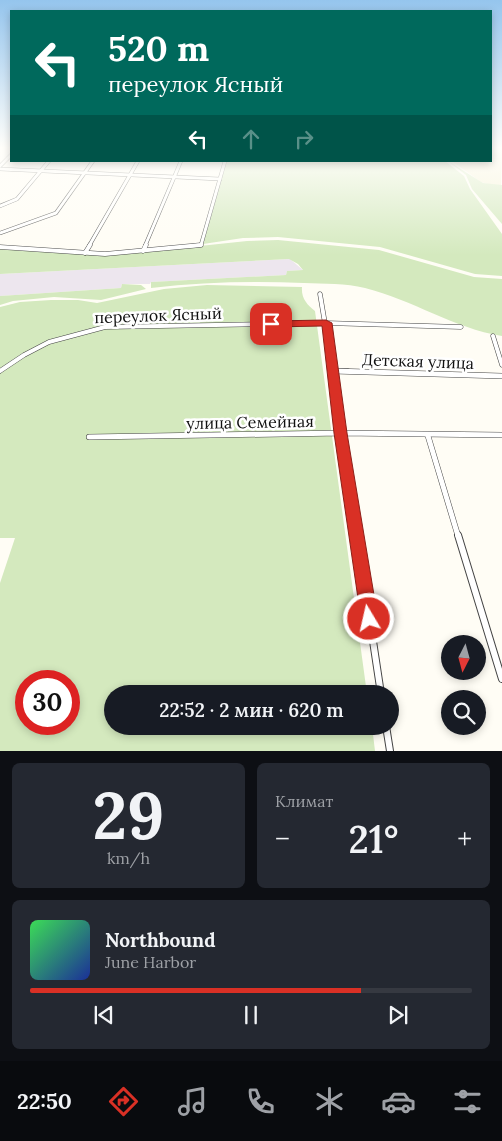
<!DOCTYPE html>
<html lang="ru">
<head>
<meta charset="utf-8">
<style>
  body { margin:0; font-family:Lora,serif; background:#242831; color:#f1f3f6; height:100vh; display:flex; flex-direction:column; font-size:19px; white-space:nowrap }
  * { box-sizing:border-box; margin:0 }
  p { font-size:16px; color:#9ea1a6 }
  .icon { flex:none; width:28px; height:28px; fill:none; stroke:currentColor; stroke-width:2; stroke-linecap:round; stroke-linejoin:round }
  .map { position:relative; height:751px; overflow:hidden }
  .sheet { display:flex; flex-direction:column; gap:12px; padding:12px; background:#0d0f14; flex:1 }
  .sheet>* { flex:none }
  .guide { position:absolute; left:10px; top:10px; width:482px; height:152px; border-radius:0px; box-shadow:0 2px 8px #0003; background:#00695c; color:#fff; overflow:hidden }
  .needle { width:32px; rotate:186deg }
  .controls { position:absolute; left:441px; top:635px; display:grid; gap:10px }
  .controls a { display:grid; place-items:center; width:45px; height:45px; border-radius:50%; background:#171b24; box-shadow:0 2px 8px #0003; font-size:25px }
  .speed { position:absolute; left:15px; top:670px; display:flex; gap:10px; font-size:25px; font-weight:700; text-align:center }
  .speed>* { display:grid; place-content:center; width:65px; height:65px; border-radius:50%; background:#171b24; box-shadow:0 2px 8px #0003; line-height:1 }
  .speed .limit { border:8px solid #d22; background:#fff; color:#111 }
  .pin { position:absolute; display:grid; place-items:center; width:42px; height:42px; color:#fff; margin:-21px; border-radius:10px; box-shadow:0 2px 8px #0006 }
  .me { position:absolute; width:55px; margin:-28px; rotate:351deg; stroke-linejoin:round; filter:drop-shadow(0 0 4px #0008) }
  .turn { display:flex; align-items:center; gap:18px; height:105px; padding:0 15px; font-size:22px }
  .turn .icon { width:65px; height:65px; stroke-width:2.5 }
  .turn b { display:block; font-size:35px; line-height:42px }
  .lanes { display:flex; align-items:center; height:48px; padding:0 15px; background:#0003; justify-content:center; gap:25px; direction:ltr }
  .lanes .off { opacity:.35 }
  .big { font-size:38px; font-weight:600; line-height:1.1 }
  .sheet .widget { flex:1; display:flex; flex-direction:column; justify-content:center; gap:8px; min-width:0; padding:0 18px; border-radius:8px; background:#242831 }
  .sheet .dial { align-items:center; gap:0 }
  .dial b { font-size:65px; line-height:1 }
  .song { display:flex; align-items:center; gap:15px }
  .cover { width:60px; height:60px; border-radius:8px; background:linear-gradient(135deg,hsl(130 70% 55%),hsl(230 70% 35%)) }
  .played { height:5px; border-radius:2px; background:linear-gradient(90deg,#d93025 75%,#363941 75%) }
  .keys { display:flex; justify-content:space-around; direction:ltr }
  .heat { display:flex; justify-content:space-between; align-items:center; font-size:28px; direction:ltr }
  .sheet .tiles { flex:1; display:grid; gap:12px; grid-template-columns:1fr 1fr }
  .widget:last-child { grid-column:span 2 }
  .trip { position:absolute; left:104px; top:685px; width:295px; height:50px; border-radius:25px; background:#171b24; box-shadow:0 2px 8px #0003; font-weight:600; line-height:50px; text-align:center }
  .dock { display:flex; height:80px; justify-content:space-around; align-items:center; background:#090b0e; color:#9ea1a6 }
  .dock .icon { width:35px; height:35px }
  .dock .current { color:#d93025 }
  .dock b { font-size:22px; color:#f1f3f6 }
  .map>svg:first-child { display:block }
</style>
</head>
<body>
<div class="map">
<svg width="502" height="751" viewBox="0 0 502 751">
  <rect width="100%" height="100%" fill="#fffdf5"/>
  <!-- industrial -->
  <polygon fill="#ede6ee" points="290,259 303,270 287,271 286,275 151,282 150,284 122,284 121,288 0,296 0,274"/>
  <!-- farmland -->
  <polygon fill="#f5f2d5" points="491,149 502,149 501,185 491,185 481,182 452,161 491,161"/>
  <!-- green -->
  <g fill="#d4e9be" fill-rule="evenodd">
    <polygon points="227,161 445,161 464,176 470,189 502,234 502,276 475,274 380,247 278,237 243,238 203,244"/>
    <polygon points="448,161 483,183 502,185 502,224 472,189 466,175"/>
    <path d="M278,240L379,250L474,277L502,279V336C453,328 413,300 365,288C346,283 324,284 304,283C253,281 202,282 151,288V282L286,275L287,271L303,270L298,264L289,259L0,274V248L105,256L247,241Z"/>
    <polygon points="122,284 141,285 146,289 101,300 54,297 13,301 0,305 0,296 121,288"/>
    <path d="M207,285L302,287C301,298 307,305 315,311L367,694H112V726H372L375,751H0V583L15,538H0V307L20,302L51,300H78L97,303L164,289ZM26,681H69V724H26Z"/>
  </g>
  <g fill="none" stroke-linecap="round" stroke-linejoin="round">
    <defs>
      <g id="minor-far3">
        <polyline points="0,166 11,155"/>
        <polyline points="0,169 220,179"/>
        <polyline points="0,206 17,199 49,161"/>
        <polyline points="0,233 56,213 93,161"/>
        <polyline points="89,246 138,161"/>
        <polyline points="145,246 181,161"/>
        <polyline points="191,246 201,245 225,161"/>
      </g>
      <g id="minor-far2">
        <polyline points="0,247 105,254 201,245"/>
        <polyline points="143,251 146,245"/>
        <polyline points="85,253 90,245"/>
        <polyline points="320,294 333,371"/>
        <polyline points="493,336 502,365"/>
        <polyline points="0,371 24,355 49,342 105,327 326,323 461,327"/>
        <polyline points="333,371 348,371"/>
      </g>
      <g id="minor-far1">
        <polyline points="332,370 357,536"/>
        <polyline points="333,371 502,376"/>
        <polyline points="428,436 458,536"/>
        <polyline points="89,437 341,433 502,435"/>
      </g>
      <g id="minor">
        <polyline points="357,535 381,694"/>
        <polyline points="458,535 502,679"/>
        <polyline points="386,726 390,751"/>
      </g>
    </defs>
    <!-- minor-far3 casing -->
    <use href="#minor-far3" stroke="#444" stroke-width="4"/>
    <!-- minor-far2 casing -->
    <use href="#minor-far2" stroke="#444" stroke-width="5"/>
    <!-- minor-far1 casing -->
    <use href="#minor-far1" stroke="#444" stroke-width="6"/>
    <!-- minor casing -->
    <use href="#minor" stroke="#444" stroke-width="8"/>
    <!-- minor-far3 -->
    <use href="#minor-far3" stroke="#fff" stroke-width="3"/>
    <!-- minor-far2 -->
    <use href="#minor-far2" stroke="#fff" stroke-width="4"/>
    <!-- minor-far1 -->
    <use href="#minor-far1" stroke="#fff" stroke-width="5"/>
    <!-- minor -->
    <use href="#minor" stroke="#fff" stroke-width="6"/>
  </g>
  <!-- sky -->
  <linearGradient id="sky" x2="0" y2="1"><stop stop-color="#95c5ed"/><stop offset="0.58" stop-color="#fffefa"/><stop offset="1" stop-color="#fffefa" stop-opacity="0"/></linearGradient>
  <rect width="502" height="255" fill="url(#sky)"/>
  <!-- route -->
  <polygon fill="#d93025" stroke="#8d1f18" points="326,320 332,323 347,433 378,619 375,625 369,628 364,625 361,619 334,433 322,326 271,327 266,324 271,321"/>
  <g text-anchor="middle" stroke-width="5" stroke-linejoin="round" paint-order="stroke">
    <!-- street labels -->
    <g font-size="16" fill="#111" stroke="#fff">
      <text transform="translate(158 315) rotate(-2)" y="6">переулок Ясный</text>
      <text transform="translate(418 361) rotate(2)" y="6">Детская улица</text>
      <text transform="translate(250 422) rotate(-1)" y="6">улица Семейная</text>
    </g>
  </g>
</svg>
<div class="controls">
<a><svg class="needle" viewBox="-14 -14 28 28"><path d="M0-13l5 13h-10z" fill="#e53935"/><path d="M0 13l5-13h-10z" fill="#9ea1a6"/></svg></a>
<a><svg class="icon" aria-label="search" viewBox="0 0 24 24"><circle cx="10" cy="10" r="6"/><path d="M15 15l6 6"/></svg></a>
</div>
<div class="speed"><div class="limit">30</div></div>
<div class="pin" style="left:271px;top:324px;background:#d93025"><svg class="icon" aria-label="arrive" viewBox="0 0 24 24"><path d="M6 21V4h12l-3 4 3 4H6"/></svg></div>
<svg class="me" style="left:369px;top:619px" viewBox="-20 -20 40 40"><circle r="17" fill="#d93025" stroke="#fff" stroke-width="3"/><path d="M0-11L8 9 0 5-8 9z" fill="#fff"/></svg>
<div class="trip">22:52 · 2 мин · 620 m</div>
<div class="guide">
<div class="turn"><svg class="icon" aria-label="left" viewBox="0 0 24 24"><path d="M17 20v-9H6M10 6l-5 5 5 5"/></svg><div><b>520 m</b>переулок Ясный</div></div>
<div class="lanes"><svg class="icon" aria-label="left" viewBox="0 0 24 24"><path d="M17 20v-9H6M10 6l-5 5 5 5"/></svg><svg class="icon off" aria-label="ahead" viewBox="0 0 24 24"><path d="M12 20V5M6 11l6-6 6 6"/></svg><svg class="icon off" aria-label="right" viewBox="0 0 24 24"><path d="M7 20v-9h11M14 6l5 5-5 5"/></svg></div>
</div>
</div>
<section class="sheet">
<div class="tiles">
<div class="widget dial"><b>29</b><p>km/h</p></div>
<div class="widget"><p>Климат</p>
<div class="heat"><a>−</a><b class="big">21°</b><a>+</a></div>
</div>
<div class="widget">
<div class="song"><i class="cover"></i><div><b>Northbound</b><p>June Harbor</p></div></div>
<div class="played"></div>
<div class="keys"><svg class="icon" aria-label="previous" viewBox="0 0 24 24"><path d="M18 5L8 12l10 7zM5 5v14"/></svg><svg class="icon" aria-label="pause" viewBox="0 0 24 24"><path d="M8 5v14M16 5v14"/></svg><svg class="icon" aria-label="next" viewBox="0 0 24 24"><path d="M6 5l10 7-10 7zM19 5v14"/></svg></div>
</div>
</div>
</section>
<nav class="dock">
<b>22:50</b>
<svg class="icon current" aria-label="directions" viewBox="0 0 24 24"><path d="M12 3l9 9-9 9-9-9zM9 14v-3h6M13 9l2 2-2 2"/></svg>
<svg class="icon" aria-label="music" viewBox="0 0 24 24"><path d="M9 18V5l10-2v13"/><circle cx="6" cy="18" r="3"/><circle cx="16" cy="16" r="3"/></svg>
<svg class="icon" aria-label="phone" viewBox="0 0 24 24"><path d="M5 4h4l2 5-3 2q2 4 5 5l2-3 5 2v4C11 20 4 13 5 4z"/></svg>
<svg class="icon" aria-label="climate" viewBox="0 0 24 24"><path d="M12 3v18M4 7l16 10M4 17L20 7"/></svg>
<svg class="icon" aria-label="car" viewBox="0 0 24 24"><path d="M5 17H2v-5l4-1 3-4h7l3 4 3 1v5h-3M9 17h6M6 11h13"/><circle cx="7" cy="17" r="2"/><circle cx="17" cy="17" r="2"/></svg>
<svg class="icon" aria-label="filters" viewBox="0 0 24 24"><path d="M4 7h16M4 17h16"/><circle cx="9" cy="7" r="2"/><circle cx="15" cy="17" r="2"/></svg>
</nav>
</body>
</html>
